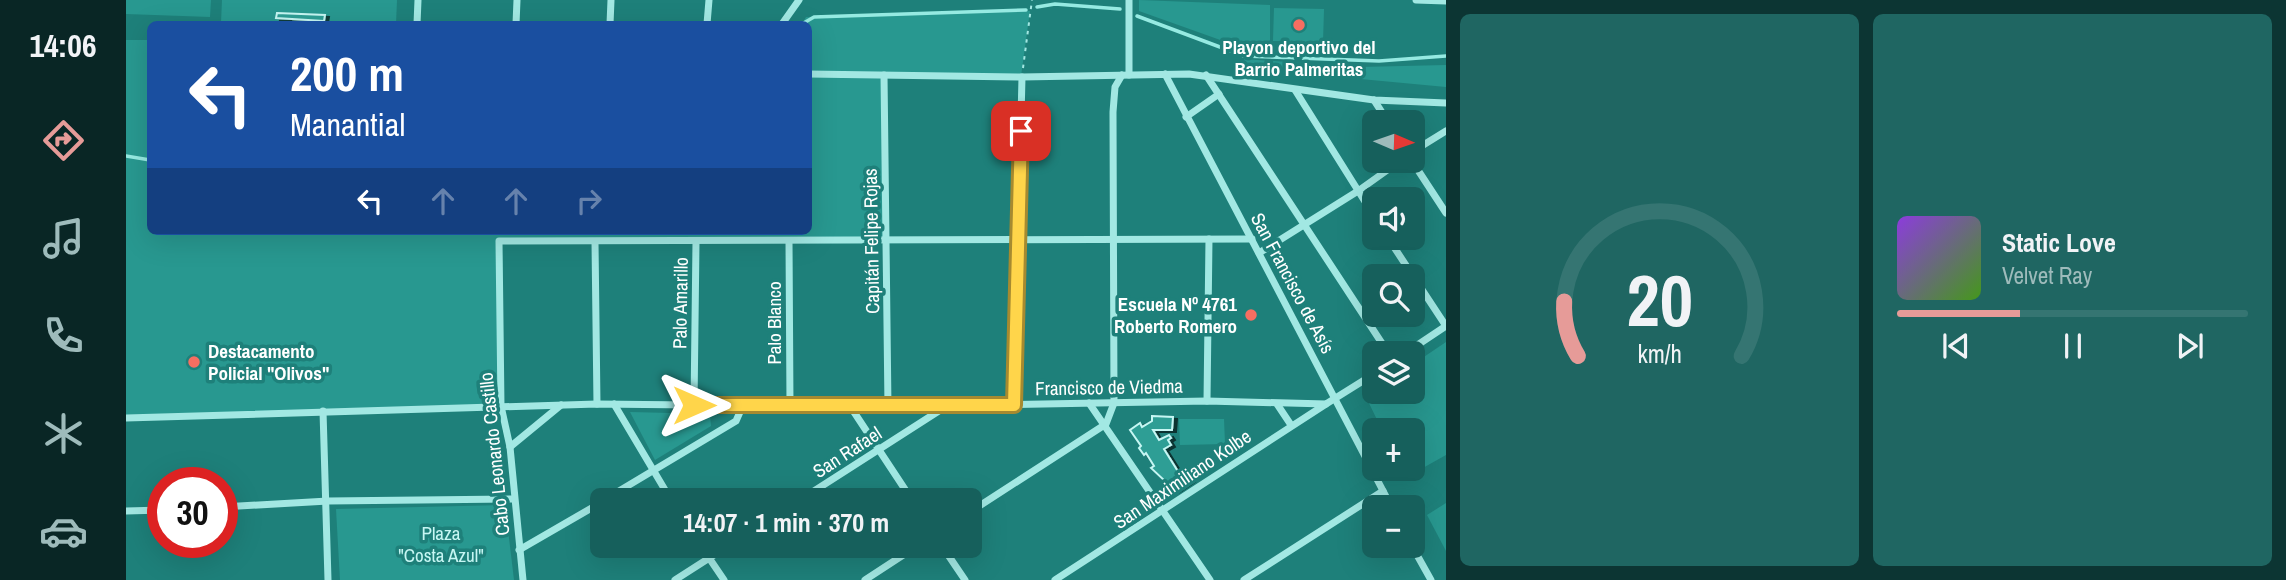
<!DOCTYPE html>
<html lang="es">
<head>
<meta charset="utf-8">
<style>
  body { margin:0; font-family:"Archivo Narrow",sans-serif; background:#1f6662; color:#f1f3f6; height:100vh; display:flex; flex-direction:column; font-size:26px; white-space:nowrap }
  * { box-sizing:border-box; margin:0 }
  p { font-size:23px; color:#9ebbbb }
  .icon { flex:none; width:38px; height:38px; fill:none; stroke:currentColor; stroke-width:2; stroke-linecap:round; stroke-linejoin:round }
  .map { position:relative; flex:1; overflow:hidden }
  .side { display:flex; flex-direction:column; gap:14px; padding:14px; background:#0c3533; width:840px }
  .side>* { flex:none }
  .guide { position:absolute; left:21px; top:21px; width:665px; height:214px; border-radius:10px; box-shadow:0 7px 28px #0002; background:#1a4fa0; color:#fff; overflow:hidden }
  .needle { width:46px; rotate:92deg }
  .buttons { position:absolute; left:1236px; top:110px; display:grid; gap:14px }
  .buttons a { display:grid; place-items:center; width:63px; height:63px; border-radius:10px; background:#16605c; box-shadow:0 7px 28px #0002; font-size:35px }
  .speed { position:absolute; left:21px; top:467px; display:flex; gap:14px; font-size:35px; font-weight:700; text-align:center }
  .speed>* { display:grid; place-content:center; width:91px; height:91px; border-radius:50%; background:#16605c; box-shadow:0 7px 28px #0002; line-height:1 }
  .speed .limit { border:10px solid #d22; background:#fff; color:#111 }
  .pin { position:absolute; display:grid; place-items:center; width:60px; height:60px; color:#fff; margin:-30px; border-radius:14px; box-shadow:0 4px 10px #0006 }
  .me { position:absolute; width:77px; margin:-38px; rotate:90deg; stroke-linejoin:round; filter:drop-shadow(0 0 5px #0008) }
  .turn { display:flex; align-items:center; gap:24px; height:147px; padding:0 28px; font-size:32px }
  .turn .icon { width:91px; height:91px; stroke-width:2.5 }
  .turn b { display:block; font-size:49px; line-height:60px }
  .lanes { display:flex; align-items:center; height:66px; padding:0 28px; background:#0003; justify-content:center; gap:35px; direction:ltr }
  .lanes .off { opacity:.35 }
  .side .tile { flex:1; display:flex; flex-direction:column; justify-content:center; gap:10px; min-width:0; padding:0 24px; border-radius:10px; background:#1f6662 }
  .side .dial { align-items:center; gap:0 }
  .dial svg { height:182px; overflow:visible; fill:none; stroke:#357572; stroke-width:7; stroke-linecap:round; text-anchor:middle }
  .dial text { fill:#f1f3f6; stroke:none }
  .song { display:flex; align-items:center; gap:21px }
  .cover { width:84px; height:84px; border-radius:10px; background:linear-gradient(135deg,hsl(270 70% 55%),hsl(100 70% 35%)) }
  .played { height:7px; border-radius:4px; background:linear-gradient(90deg,#e69b98 35%,#357572 35%) }
  .keys { display:flex; justify-content:space-around; direction:ltr }
  .side .tiles { flex:1; display:grid; gap:14px; grid-template-columns:repeat(2,1fr) }
  .trip { position:absolute; left:464px; top:488px; width:392px; height:70px; border-radius:10px; background:#16605c; box-shadow:0 7px 28px #0002; font-weight:700; line-height:70px; text-align:center }
  main { display:flex; flex:1; min-height:0 }
  .menu { display:flex; flex-direction:column; width:126px; justify-content:space-around; align-items:center; background:#092625; color:#9ebbbb }
  .menu .icon { width:49px; height:49px }
  .menu .current { color:#e69b98 }
  .menu b { font-size:32px; color:#f1f3f6 }
  .map>svg:first-child { display:block }
</style>
</head>
<body>
<main>
<nav class="menu">
<b>14:06</b>
<svg class="icon current" aria-label="directions" viewBox="0 0 24 24"><path d="M12 3l9 9-9 9-9-9zM9 14v-3h6M13 9l2 2-2 2"/></svg>
<svg class="icon" aria-label="music" viewBox="0 0 24 24"><path d="M9 18V5l10-2v13"/><circle cx="6" cy="18" r="3"/><circle cx="16" cy="16" r="3"/></svg>
<svg class="icon" aria-label="phone" viewBox="0 0 24 24"><path d="M5 4h4l2 5-3 2q2 4 5 5l2-3 5 2v4C11 20 4 13 5 4z"/></svg>
<svg class="icon" aria-label="climate" viewBox="0 0 24 24"><path d="M12 3v18M4 7l16 10M4 17L20 7"/></svg>
<svg class="icon" aria-label="car" viewBox="0 0 24 24"><path d="M5 17H2v-5l4-1 3-4h7l3 4 3 1v5h-3M9 17h6M6 11h13"/><circle cx="7" cy="17" r="2"/><circle cx="17" cy="17" r="2"/></svg>
</nav>
<div class="map">
<svg width="1320" height="580" viewBox="0 0 1320 580">
  <defs>
    <filter id="shadow"><feDropShadow dx="4" dy="2" stdDeviation="0" flood-color="#0009"/></filter>
  </defs>
  <rect width="100%" height="100%" fill="#1e807a"/>
  <!-- green -->
  <g fill="#289890">
    <polygon points="0,0 85,0 84,17 0,14"/>
    <polygon points="96,0 271,0 270,24 95,23"/>
    <polygon points="1013,0 1144,5 1144,48 1114,47 1013,11"/>
    <polygon points="1148,8 1198,9 1197,42 1147,41"/>
    <polygon points="904,11 895,76 757,74 758,237 373,240 374,405 0,415 0,40 24,40 24,231 682,231 682,24 676,24 680,17"/>
    <polygon points="1118,59 1234,67 1320,65 1320,87 1117,68"/>
    <polygon points="1320,342 1320,455 1279,478 1275,469 1286,469 1286,430 1256,430 1240,397 1248,391 1286,392 1286,365"/>
    <polygon points="504,412 584,414 585,426 529,460"/>
    <polygon points="1053,419 1098,419 1099,444 1054,445"/>
    <polygon points="1320,503 1320,551 1301,515"/>
    <polygon points="379,505 388,580 214,580 210,509"/>
  </g>
  <g fill="none" stroke-linecap="round" stroke-linejoin="round">
    <!-- stream -->
    <g stroke="#96eae2" stroke-width="3.5">
      <polyline points="911,7 929,4 994,9"/>
      <polyline points="1011,16 1118,56 1253,61 1320,56"/>
      <polyline points="676,24 688,17 900,10"/>
      <polyline points="0,156 24,160"/>
    </g>
  </g>
  <!-- building -->
  <g fill="#2d9e95" stroke="#c6f6f3" stroke-width="2" filter="url(#shadow)">
    <polygon points="151,13 199,15 198,21 150,18"/>
    <polygon points="1026,416 1047,417 1046,430 1027,430 1033,440 1043,435 1045,438 1042,440 1045,445 1038,449 1053,473 1058,469 1065,480 1050,490 1047,485 1040,490 1036,483 1039,481 1025,468 1028,466 1020,453 1018,455 1013,448 1015,446 1004,430 1014,423 1016,427 1026,421"/>
  </g>
  <g fill="none" stroke-linecap="round" stroke-linejoin="round">
    <!-- path -->
    <polyline stroke="#a2e8e3" stroke-width="2" stroke-dasharray="3.5 5" stroke-linecap="butt" points="897,68 906,0"/>
    <!-- street -->
    <g stroke="#a2e8e3" stroke-width="7">
      <polyline points="1290,0 1320,1"/>
      <polyline points="291,24 292,0"/>
      <polyline points="390,24 391,0"/>
      <polyline points="484,24 485,0"/>
      <polyline points="581,24 583,0"/>
      <polyline points="656,24 673,0"/>
      <polyline points="682,74 896,77 1063,74 1248,100 1320,103"/>
      <polyline points="1039,74 1266,508"/>
      <polyline points="758,75 762,407"/>
      <polyline points="1003,75 1003,0"/>
      <polyline points="1080,75 1263,354"/>
      <polyline points="1169,90 1248,216"/>
      <polyline points="1248,100 1262,122"/>
      <polyline points="1060,117 1093,94"/>
      <polyline points="1286,152 1320,131"/>
      <polyline points="1286,161 1320,213"/>
      <polyline points="1262,238 1320,326"/>
      <polyline points="663,241 664,405"/>
      <polyline points="469,242 471,404"/>
      <polyline points="1133,253 1232,191 1274,161"/>
      <polyline points="1278,354 1320,326"/>
      <polyline points="1081,401 1083,239"/>
      <polyline points="963,403 1084,580"/>
      <polyline points="488,404 545,500"/>
      <polyline points="1151,404 1165,425"/>
      <polyline points="568,405 570,242"/>
      <polyline points="888,405 896,77"/>
      <polyline points="724,406 786,500"/>
      <polyline points="197,411 202,580"/>
      <polyline points="0,418 471,404 762,407 1081,401 1200,404 1248,374"/>
      <polyline points="384,447 435,405"/>
      <polyline points="478,500 610,421 617,405"/>
      <polyline points="674,500 819,407"/>
      <polyline points="96,507 202,501 388,499"/>
      <polyline points="0,511 37,510"/>
      <polyline points="844,512 980,424 988,403 987,112 989,87 996,75"/>
      <polyline points="575,546 598,580"/>
      <polyline points="816,546 839,580"/>
      <polyline points="1286,546 1305,580"/>
      <polyline points="393,550 476,502"/>
      <polyline points="397,580 384,447 375,406 373,241 1126,239"/>
      <polyline points="549,580 602,546"/>
      <polyline points="739,580 791,546"/>
      <polyline points="929,580 1200,404"/>
      <polyline points="1118,580 1257,491"/>
    </g>
  </g>
  <g fill="none" stroke-linecap="round" stroke-linejoin="round">
    <defs>
      <polyline id="route" points="568,405 888,405 895,131"/>
    </defs>
    <!-- route casing -->
    <use href="#route" stroke="#a68a30" stroke-width="18"/>
    <!-- route -->
    <use href="#route" stroke="#ffd54a" stroke-width="12"/>
  </g>
  <!-- markers -->
  <g fill="#f76e61" stroke="#1e807a" stroke-width="2.5">
    <circle cx="1173" cy="25" r="7"/>
    <circle cx="1125" cy="315" r="7"/>
    <circle cx="68" cy="362" r="7"/>
  </g>
  <g text-anchor="middle" stroke-width="7" stroke-linejoin="round" paint-order="stroke">
    <!-- poi labels -->
    <g font-size="19" font-weight="bold" fill="#fff" stroke="#1e807a">
      <text x="1173" y="54">Playon deportivo del<tspan x="1173" dy="22">Barrio Palmeritas</tspan></text>
      <text x="1111" y="311" text-anchor="end">Escuela Nº 4761<tspan x="1111" dy="22">Roberto Romero</tspan></text>
      <text x="82" y="358" text-anchor="start">Destacamento<tspan x="82" dy="22">Policial "Olivos"</tspan></text>
    </g>
    <!-- street labels -->
    <g font-size="19" fill="#fff" stroke="#1e807a">
      <text transform="translate(745 241) rotate(-91)" y="7">Capitán Felipe Rojas</text>
      <text transform="translate(1167 283) rotate(62)" y="7">San Francisco de Asís</text>
      <text transform="translate(554 303) rotate(-89)" y="7">Palo Amarillo</text>
      <text transform="translate(648 323) rotate(-90)" y="7">Palo Blanco</text>
      <text transform="translate(983 387) rotate(-1)" y="7">Francisco de Viedma</text>
      <text transform="translate(721 452) rotate(-33)" y="7">San Rafael</text>
      <text transform="translate(368 454) rotate(-96)" y="7">Cabo Leonardo Castillo</text>
      <text transform="translate(1056 479) rotate(-34)" y="7">San Maximiliano Kolbe</text>
    </g>
    <!-- park labels -->
    <g font-size="19" fill="#c6f6f3" stroke="#1e807a">
      <text x="315" y="540">Plaza<tspan x="315" dy="22">"Costa Azul"</tspan></text>
    </g>
  </g>
</svg>
<div class="buttons">
<a><svg class="needle" viewBox="-14 -14 28 28"><path d="M0-13l5 13h-10z" fill="#e53935"/><path d="M0 13l5-13h-10z" fill="#9ebbbb"/></svg></a>
<a><svg class="icon" aria-label="sound" viewBox="0 0 24 24"><path d="M4 9h4l5-4v14l-5-4H4zM17 9q2 3 0 6"/></svg></a>
<a><svg class="icon" aria-label="search" viewBox="0 0 24 24"><circle cx="10" cy="10" r="6"/><path d="M15 15l6 6"/></svg></a>
<a><svg class="icon" aria-label="layers" viewBox="0 0 24 24"><path d="M12 4l9 5-9 5-9-5zM3 14l9 5 9-5"/></svg></a>
<a>+</a>
<a>−</a>
</div>
<div class="speed"><div class="limit">30</div></div>
<div class="pin" style="left:895px;top:131px;background:#d93025"><svg class="icon" aria-label="arrive" viewBox="0 0 24 24"><path d="M6 21V4h12l-3 4 3 4H6"/></svg></div>
<svg class="me" style="left:568px;top:405px" viewBox="-20 -20 40 40"><path d="M0-17L14 15 0 8-14 15z" fill="#ffd54a" stroke="#fff" stroke-width="4"/></svg>
<div class="trip">14:07 · 1 min · 370 m</div>
<div class="guide">
<div class="turn"><svg class="icon" aria-label="left" viewBox="0 0 24 24"><path d="M17 20v-9H6M10 6l-5 5 5 5"/></svg><div><b>200 m</b>Manantial</div></div>
<div class="lanes"><svg class="icon" aria-label="left" viewBox="0 0 24 24"><path d="M17 20v-9H6M10 6l-5 5 5 5"/></svg><svg class="icon off" aria-label="ahead" viewBox="0 0 24 24"><path d="M12 20V5M6 11l6-6 6 6"/></svg><svg class="icon off" aria-label="ahead" viewBox="0 0 24 24"><path d="M12 20V5M6 11l6-6 6 6"/></svg><svg class="icon off" aria-label="right" viewBox="0 0 24 24"><path d="M7 20v-9h11M14 6l5 5-5 5"/></svg></div>
</div>
</div>
<section class="side">
<div class="tiles">
<div class="tile dial"><svg viewBox="0 0 100 80">
<path d="M14 69A42 42 0 1 1 86 69"/>
<path d="M14 69A42 42 0 0 1 8 45" stroke="#e69b98"/>
<text x="50" y="56" font-size="32" font-weight="700">20</text>
<text x="50" y="72" font-size="11">km/h</text>
</svg></div>
<div class="tile">
<div class="song"><i class="cover"></i><div><b>Static Love</b><p>Velvet Ray</p></div></div>
<div class="played"></div>
<div class="keys"><svg class="icon" aria-label="previous" viewBox="0 0 24 24"><path d="M18 5L8 12l10 7zM5 5v14"/></svg><svg class="icon" aria-label="pause" viewBox="0 0 24 24"><path d="M8 5v14M16 5v14"/></svg><svg class="icon" aria-label="next" viewBox="0 0 24 24"><path d="M6 5l10 7-10 7zM19 5v14"/></svg></div>
</div>
</div>
</section>
</main>
</body>
</html>
